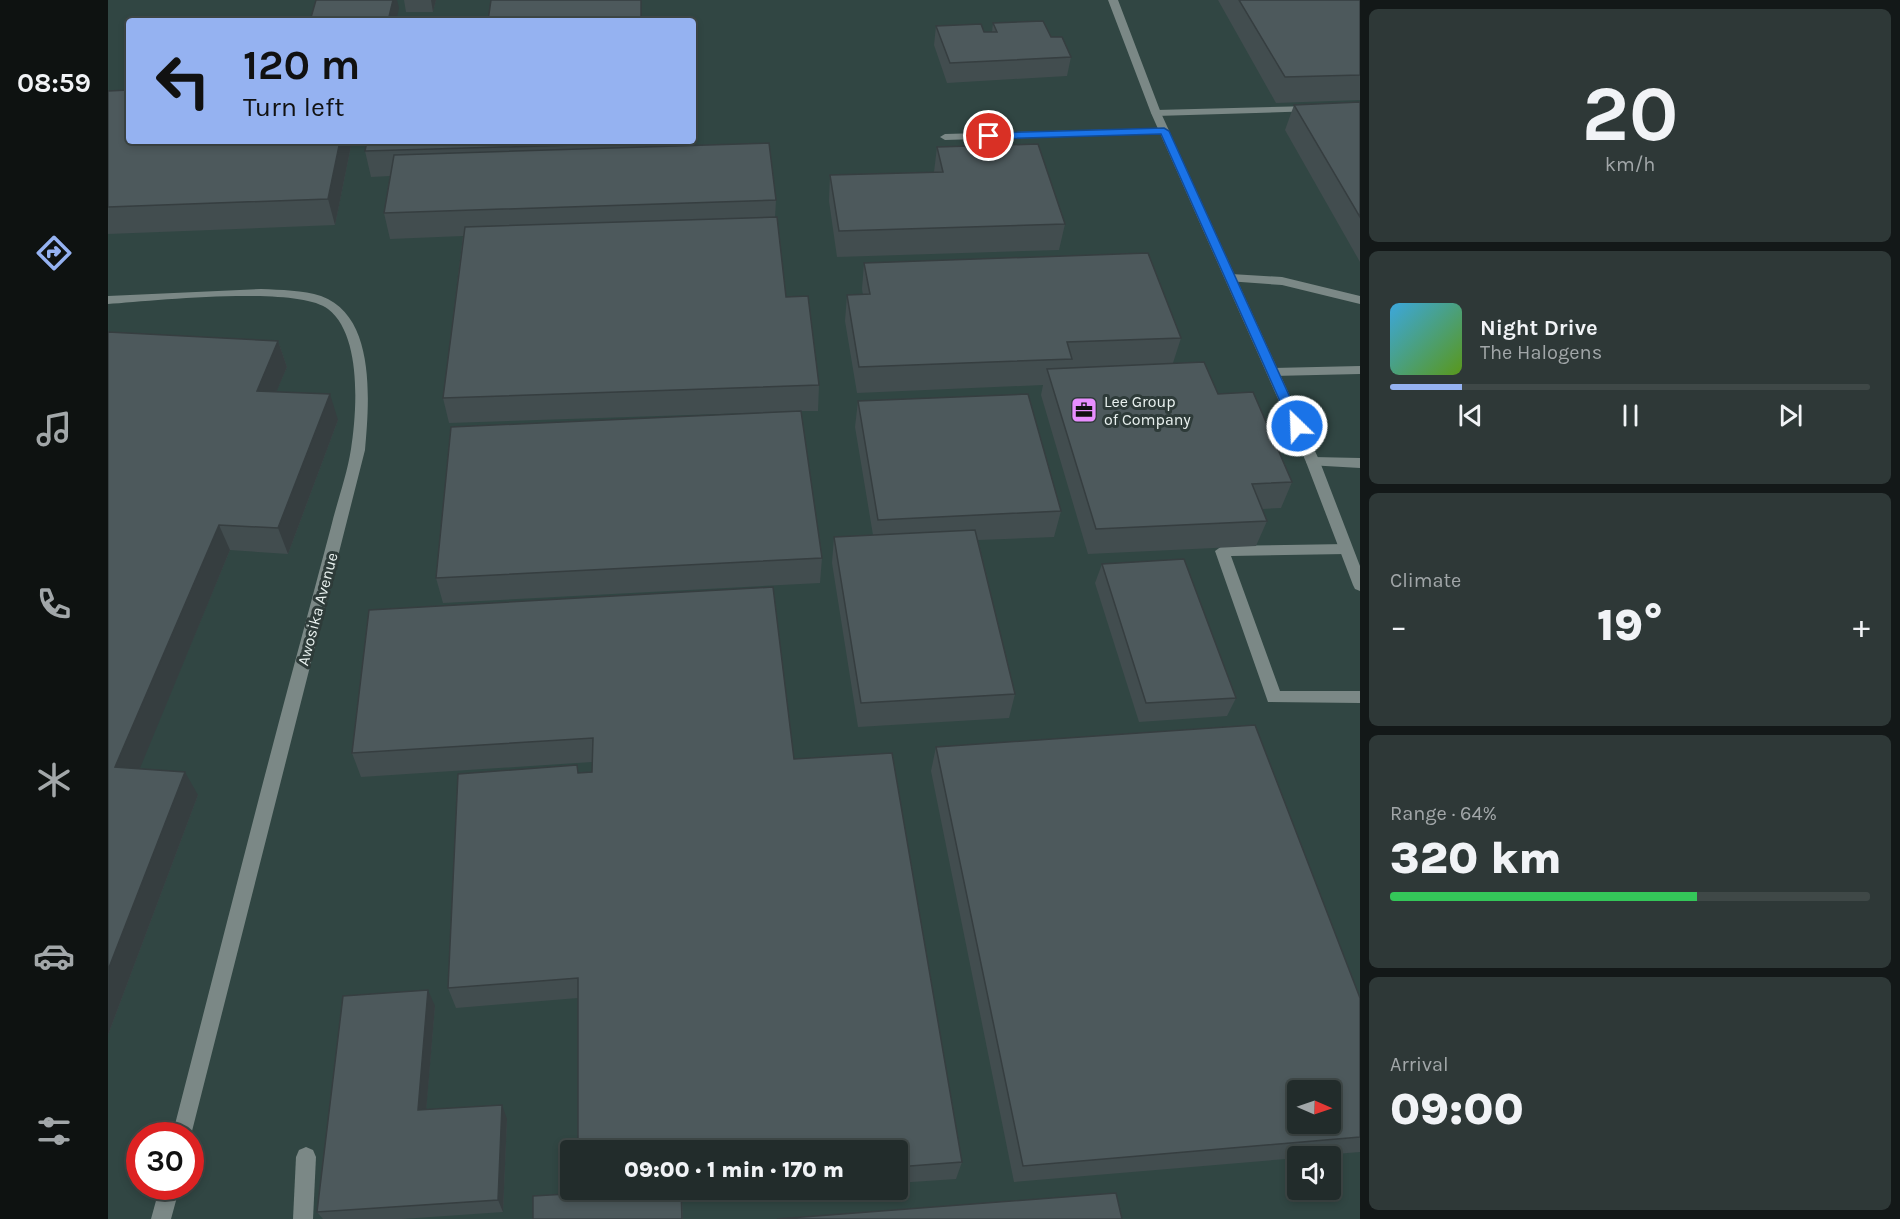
<!DOCTYPE html>
<html lang="en">
<head>
<meta charset="utf-8">
<style>
  body { margin:0; font-family:Karla,sans-serif; background:#2e3837; color:#f1f3f6; height:100vh; display:flex; flex-direction:column; font-size:22px; white-space:nowrap }
  * { box-sizing:border-box; margin:0 }
  p { font-size:20px; color:#a2a7a9 }
  .icon { flex:none; width:33px; height:33px; fill:none; stroke:currentColor; stroke-width:2; stroke-linecap:round; stroke-linejoin:round }
  .map { position:relative; flex:1; overflow:hidden }
  .drawer { display:flex; flex-direction:column; gap:9px; padding:9px; background:#131818; width:540px }
  .drawer>* { flex:none }
  .banner { position:absolute; left:18px; top:18px; width:570px; height:126px; border-radius:6px; box-shadow:0 3px 9px #0003,0 0 0 2px #3f4847; background:#95b2f1; color:#111; overflow:hidden }
  .needle { width:39px; rotate:92deg }
  .tools { position:absolute; left:1179px; top:1080px; display:grid; gap:12px }
  .tools a { display:grid; place-items:center; width:54px; height:54px; border-radius:6px; background:#222c2b; box-shadow:0 3px 9px #0003,0 0 0 2px #3f4847; font-size:30px }
  .speed { position:absolute; left:18px; top:1122px; display:flex; gap:12px; font-size:30px; font-weight:700; text-align:center }
  .speed>* { display:grid; place-content:center; width:78px; height:78px; border-radius:50%; background:#222c2b; box-shadow:0 3px 9px #0003,0 0 0 2px #3f4847; line-height:1 }
  .speed .limit { border:9px solid #d22; background:#fff; color:#111 }
  .pin { position:absolute; display:grid; place-items:center; width:51px; height:51px; color:#fff; margin:-26px; border:3px solid #fff; border-radius:50%; box-shadow:0 2px 6px #0007 }
  .me { position:absolute; width:66px; margin:-33px; rotate:336deg; stroke-linejoin:round; filter:drop-shadow(0 0 4px #0008) }
  .turn { display:flex; align-items:center; gap:21px; height:126px; padding:0 18px; font-size:27px }
  .turn .icon { width:78px; height:78px; stroke-width:2.5 }
  .turn b { display:block; font-size:42px; line-height:51px }
  .big { font-size:45px; font-weight:800; line-height:1.1 }
  .drawer .widget { flex:1; display:flex; flex-direction:column; justify-content:center; gap:9px; min-width:0; padding:0 21px; border-radius:9px; background:#2e3837 }
  .drawer .dial { align-items:center; gap:0 }
  .dial b { font-size:78px; line-height:1 }
  .song { display:flex; align-items:center; gap:18px }
  .cover { width:72px; height:72px; border-radius:9px; background:linear-gradient(135deg,hsl(200 70% 55%),hsl(90 70% 35%)) }
  .played { height:6px; border-radius:3px; background:linear-gradient(90deg,#95b2f1 15%,#3f4847 15%) }
  .keys { display:flex; justify-content:space-around; direction:ltr }
  .heat { display:flex; justify-content:space-between; align-items:center; font-size:33px; direction:ltr }
  .charge { height:9px; border-radius:4px; background:linear-gradient(90deg,#34c759 64%,#3f4847 0) }
  .trip { position:absolute; left:452px; top:1140px; width:348px; height:60px; border-radius:6px; background:#222c2b; box-shadow:0 3px 9px #0003,0 0 0 2px #3f4847; font-weight:800; line-height:60px; text-align:center }
  main { display:flex; flex:1; min-height:0 }
  .tab-bar { display:flex; flex-direction:column; width:108px; justify-content:space-around; align-items:center; background:#0e1211; color:#a2a7a9 }
  .tab-bar .icon { width:42px; height:42px }
  .tab-bar .active { color:#95b2f1 }
  .tab-bar b { font-size:27px; color:#f1f3f6 }
  .map>svg:first-child { display:block }
</style>
</head>
<body>
<main>
<nav class="tab-bar">
<b>08:59</b>
<svg class="icon active" aria-label="directions" viewBox="0 0 24 24"><path d="M12 3l9 9-9 9-9-9zM9 14v-3h6M13 9l2 2-2 2"/></svg>
<svg class="icon" aria-label="music" viewBox="0 0 24 24"><path d="M9 18V5l10-2v13"/><circle cx="6" cy="18" r="3"/><circle cx="16" cy="16" r="3"/></svg>
<svg class="icon" aria-label="phone" viewBox="0 0 24 24"><path d="M5 4h4l2 5-3 2q2 4 5 5l2-3 5 2v4C11 20 4 13 5 4z"/></svg>
<svg class="icon" aria-label="climate" viewBox="0 0 24 24"><path d="M12 3v18M4 7l16 10M4 17L20 7"/></svg>
<svg class="icon" aria-label="car" viewBox="0 0 24 24"><path d="M5 17H2v-5l4-1 3-4h7l3 4 3 1v5h-3M9 17h6M6 11h13"/><circle cx="7" cy="17" r="2"/><circle cx="17" cy="17" r="2"/></svg>
<svg class="icon" aria-label="filters" viewBox="0 0 24 24"><path d="M4 7h16M4 17h16"/><circle cx="9" cy="7" r="2"/><circle cx="15" cy="17" r="2"/></svg>
</nav>
<div class="map">
<svg width="1252" height="1219" viewBox="0 0 1252 1219">
  <rect width="100%" height="100%" fill="#2e3b39"/>
  <!-- built -->
  <path fill="#314643" fill-rule="evenodd" d="M0,0H1252V1219H0ZM21,21H585V141H21ZM1190,1090H1222V1124H1190ZM32,1136H82V1186H32ZM462,1150H789V1190H462ZM1190,1156H1222V1190H1190Z"/>
  <g fill="none" stroke-linecap="round" stroke-linejoin="round">
    <!-- lane -->
    <g fill="#7b8886" fill-rule="evenodd">
      <polygon points="1204,106 1208,107 1208,111 1048,116 1043,113 1048,110"/>
      <polygon points="1056,128 1060,129 1060,133 837,140 832,137 837,134"/>
      <polygon points="1123,274 1174,277 1252,296 1252,304 1174,285 1119,281 1117,278"/>
      <path d="M153,289C173,290 195,290 213,296C269,316 261,404 257,450L82,1139V1136H64C103,985 141,834 181,684C195,632 209,580 223,527C229,502 239,475 243,449C249,411 254,335 220,309C188,285 44,301 0,304V296Z"/>
      <polygon points="1252,366 1252,374 1165,376 1159,372 1165,368"/>
      <polygon points="1205,457 1252,458 1252,468 1200,465 1198,462 1200,459"/>
      <polygon points="1238,544 1245,549 1238,554 1123,556 1172,691 1252,691 1252,703 1160,702 1107,551 1114,546"/>
      <polygon points="198,1147 205,1150 208,1157 205,1219 185,1219 188,1157 191,1150"/>
      <polygon points="52,1186 72,1186 63,1219 43,1219"/>
    </g>
    <!-- street -->
    <polygon fill="#7b8886" fill-rule="evenodd" points="1000,0 1010,0 1053,113 1212,462 1252,566 1252,591 1247,589 1245,585 1198,462 1043,113"/>
  </g>
  <!-- wall -->
  <g fill="#424d4f">
    <polygon points="296,0 328,0 325,12 298,12"/>
    <polygon points="1110,0 1252,0 1252,100 1168,103"/>
    <polygon points="885,23 943,37 963,57 959,76 839,83 826,45 828,26 876,32 884,32"/>
    <polygon points="0,91 244,141 227,225 0,234"/>
    <polygon points="1252,102 1252,262 1177,130 1186,105"/>
    <polygon points="537,141 537,147 668,200 667,218 678,297 711,385 710,411 693,411 714,558 712,583 335,603 328,578 642,413 341,423 335,398 355,236 282,239 276,213 282,176 263,177 257,151"/>
    <polygon points="829,147 957,224 951,250 729,257 721,201 722,175 826,172"/>
    <polygon points="756,263 1073,338 1065,363 1110,394 1184,482 1173,508 1154,509 1159,521 1148,546 980,554 933,395 935,385 749,393 737,321 739,295 755,295 754,289"/>
    <polygon points="0,332 170,341 179,367 168,392 230,420 180,554 122,550 31,769 90,795 0,1035"/>
    <polygon points="750,401 953,511 946,537 870,540 907,694 901,718 750,727 724,563 726,537 765,535 747,427"/>
    <polygon points="994,564 1128,698 1119,716 1031,722 987,583"/>
    <polygon points="261,610 686,759 854,1162 848,1179 789,1183 789,1150 470,998 348,1008 340,988 469,765 470,773 484,772 484,762 253,777 244,753"/>
    <polygon points="828,747 1252,998 1252,1152 1202,1156 1190,1156 1190,1158 906,1182 823,771"/>
    <polygon points="327,1006 318,1110 399,1119 395,1212 294,1219 215,1219 209,1212"/>
    <polygon points="470,1190 698,1190 574,1199 575,1219 425,1219 471,1193"/>
  </g>
  <!-- shaded-wall -->
  <g fill="#363e40">
    <polygon points="285,0 289,0 291,8 288,21 280,21"/>
    <polygon points="323,0 328,0 325,12"/>
    <polygon points="232,141 244,141 227,225 220,199"/>
    <polygon points="170,341 179,367 158,416 149,391"/>
    <polygon points="222,394 230,420 180,554 170,528"/>
    <polygon points="111,525 122,550 23,790 7,767"/>
    <polygon points="77,772 90,795 0,1035 0,970"/>
    <polygon points="320,990 327,1006 317,1124 310,1110"/>
    <polygon points="394,1105 399,1119 395,1212 390,1200"/>
  </g>
  <!-- building -->
  <g fill="#4d595c" stroke="#363e40" stroke-width="1.5" fill-rule="evenodd">
    <polygon points="208,0 285,0 280,21 202,21"/>
    <polygon points="383,0 533,0 533,21 380,21"/>
    <polygon points="1131,0 1252,0 1252,75 1177,77"/>
    <polygon points="935,21 943,37 954,37 963,57 842,63 828,26 873,24 876,32 889,32 885,23"/>
    <polygon points="21,90 21,141 232,141 220,199 0,207 0,91"/>
    <polygon points="1252,102 1252,217 1186,105"/>
    <polygon points="259,141 536,141 536,143 257,151"/>
    <polygon points="661,143 668,200 276,213 286,155"/>
    <polygon points="930,144 957,224 731,231 722,175 835,172 829,147"/>
    <polygon points="669,217 678,297 700,296 711,385 335,398 357,227"/>
    <polygon points="1040,253 1073,338 959,342 964,359 751,367 739,295 762,294 756,263"/>
    <polygon points="0,332 170,341 149,391 222,394 170,528 111,525 7,767 77,772 0,970"/>
    <polygon points="1096,362 1110,394 1145,392 1184,482 1144,484 1159,521 988,529 939,369"/>
    <polygon points="920,394 953,511 770,520 750,401"/>
    <polygon points="693,411 714,558 328,578 343,427"/>
    <polygon points="867,530 907,694 753,703 726,537"/>
    <polygon points="1076,559 1128,698 1038,703 994,564"/>
    <polygon points="665,587 686,759 784,753 854,1162 789,1167 789,1150 470,1150 470,978 340,988 350,774 469,765 470,773 484,772 485,738 244,753 261,610"/>
    <path d="M1147,725L1252,998V1137L915,1166L828,747ZM1190,1090H1222V1124H1190Z"/>
    <polygon points="320,990 310,1110 394,1105 390,1200 209,1212 235,996"/>
    <polygon points="528,1190 573,1190 574,1219 425,1219 425,1196"/>
    <polygon points="1008,1193 1014,1219 669,1219"/>
  </g>
  <!-- route -->
  <polygon fill="#1a73e8" stroke="#114b97" stroke-width="1.5" points="1056,128 1061,131 1195,426 1194,429 1185,429 1183,426 1053,134 881,139 876,136 881,133"/>
  <!-- icons -->
  <defs>
    <symbol id="office-square" viewBox="-11 -11 22 22"><rect x="-9" y="-9" width="18" height="18" rx="4" fill="#e88eff" stroke="#2e3b39"/><path d="M-6-3h4V-5.5h4V-3h4V5H-6ZM-1-4.5V-3h2v-1.5ZM-6 0V1H6V0Z" fill="#111"/></symbol>
  </defs>
  <g fill-rule="evenodd">
    <use href="#office-square" x="961" y="395" width="30" height="30"/>
  </g>
  <g text-anchor="middle" stroke-width="6" stroke-linejoin="round" paint-order="stroke">
    <!-- poi labels -->
    <g font-size="16" fill="#e9f1ef" stroke="#2e3b39" text-anchor="start">
      <text x="996" y="407">Lee Group<tspan x="996" dy="18">of Company</tspan></text>
    </g>
    <!-- street labels -->
    <g font-size="16" fill="#e9f1ef" stroke="#2e3b39">
      <text transform="translate(209 609) rotate(-75)" y="6">Awosika Avenue</text>
    </g>
  </g>
</svg>
<div class="tools">
<a><svg class="needle" viewBox="-14 -14 28 28"><path d="M0-13l5 13h-10z" fill="#e53935"/><path d="M0 13l5-13h-10z" fill="#a2a7a9"/></svg></a>
<a><svg class="icon" aria-label="sound" viewBox="0 0 24 24"><path d="M4 9h4l5-4v14l-5-4H4zM17 9q2 3 0 6"/></svg></a>
</div>
<div class="speed"><div class="limit">30</div></div>
<div class="pin" style="left:881px;top:136px;background:#d93025"><svg class="icon" aria-label="arrive" viewBox="0 0 24 24"><path d="M6 21V4h12l-3 4 3 4H6"/></svg></div>
<svg class="me" style="left:1189px;top:426px" viewBox="-20 -20 40 40"><circle r="17" fill="#1a73e8" stroke="#fff" stroke-width="3"/><path d="M0-11L8 9 0 5-8 9z" fill="#fff"/></svg>
<div class="trip">09:00 · 1 min · 170 m</div>
<div class="banner">
<div class="turn"><svg class="icon" aria-label="left" viewBox="0 0 24 24"><path d="M17 20v-9H6M10 6l-5 5 5 5"/></svg><div><b>120 m</b>Turn left</div></div>
</div>
</div>
<section class="drawer">
<div class="widget dial"><b>20</b><p>km/h</p></div>
<div class="widget">
<div class="song"><i class="cover"></i><div><b>Night Drive</b><p>The Halogens</p></div></div>
<div class="played"></div>
<div class="keys"><svg class="icon" aria-label="previous" viewBox="0 0 24 24"><path d="M18 5L8 12l10 7zM5 5v14"/></svg><svg class="icon" aria-label="pause" viewBox="0 0 24 24"><path d="M8 5v14M16 5v14"/></svg><svg class="icon" aria-label="next" viewBox="0 0 24 24"><path d="M6 5l10 7-10 7zM19 5v14"/></svg></div>
</div>
<div class="widget"><p>Climate</p>
<div class="heat"><a>−</a><b class="big">19°</b><a>+</a></div>
</div>
<div class="widget"><p>Range · 64%</p><b class="big">320 km</b><div class="charge"></div></div>
<div class="widget"><p>Arrival</p><b class="big">09:00</b></div>
</section>
</main>
</body>
</html>
